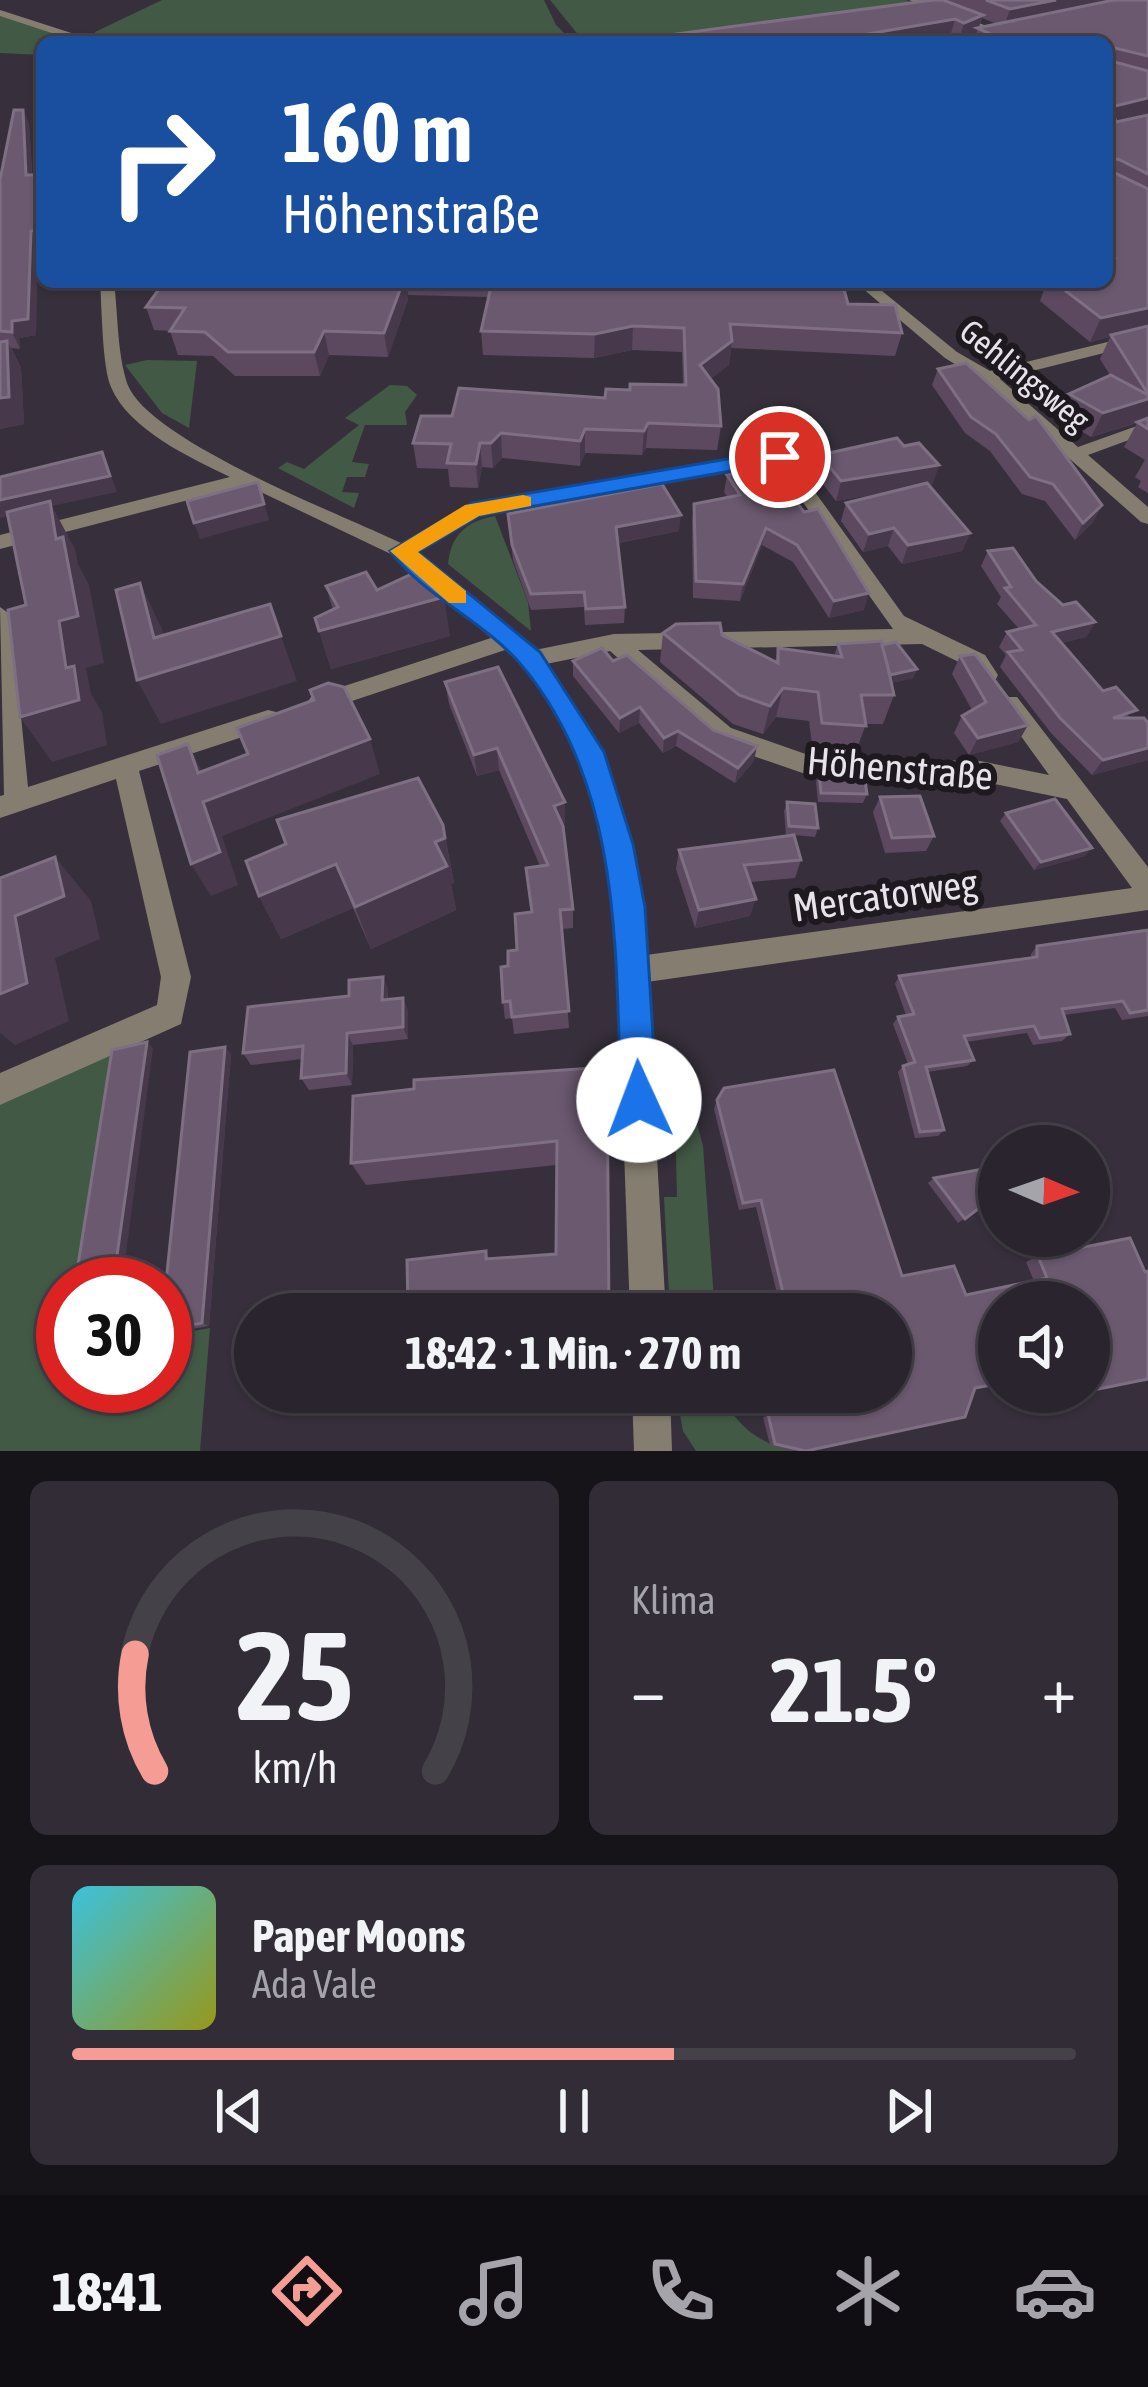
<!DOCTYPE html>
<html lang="de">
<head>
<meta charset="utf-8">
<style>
  body { margin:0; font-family:"Asap Condensed",sans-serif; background:#312c35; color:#f1f3f6; height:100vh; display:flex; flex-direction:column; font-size:45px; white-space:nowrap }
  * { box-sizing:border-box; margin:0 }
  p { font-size:39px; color:#a5a4aa }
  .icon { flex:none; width:66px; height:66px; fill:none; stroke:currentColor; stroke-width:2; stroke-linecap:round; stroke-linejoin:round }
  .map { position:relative; height:1451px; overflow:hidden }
  .details { display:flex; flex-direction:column; gap:30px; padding:30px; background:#171419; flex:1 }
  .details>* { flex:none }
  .hud { position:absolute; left:36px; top:36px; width:1077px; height:252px; border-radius:18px; box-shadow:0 3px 9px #0004,0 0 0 3px #454149; background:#1a4fa0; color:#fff; overflow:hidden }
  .needle { width:78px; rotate:92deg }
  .controls { position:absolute; left:978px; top:1125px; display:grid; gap:24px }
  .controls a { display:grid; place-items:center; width:132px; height:132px; border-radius:50%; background:#29242d; box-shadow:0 3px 9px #0004,0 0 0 3px #454149; font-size:60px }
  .speed { position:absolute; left:36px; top:1257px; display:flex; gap:24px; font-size:60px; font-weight:700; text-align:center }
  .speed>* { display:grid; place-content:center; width:156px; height:156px; border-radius:50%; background:#29242d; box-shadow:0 3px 9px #0004,0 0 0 3px #454149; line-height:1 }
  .speed .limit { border:18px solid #d22; background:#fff; color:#111 }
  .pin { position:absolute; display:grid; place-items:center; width:102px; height:102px; color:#fff; margin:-51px; border:6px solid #fff; border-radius:50%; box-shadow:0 3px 12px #0007 }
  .me { position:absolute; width:132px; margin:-66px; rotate:358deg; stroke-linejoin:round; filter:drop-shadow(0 0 9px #0008) }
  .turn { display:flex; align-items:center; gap:42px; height:252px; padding:0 48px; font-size:54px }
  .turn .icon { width:156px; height:156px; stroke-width:2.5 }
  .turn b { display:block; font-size:84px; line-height:102px }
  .big { font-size:90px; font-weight:700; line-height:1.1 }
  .details .card { flex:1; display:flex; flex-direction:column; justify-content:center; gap:18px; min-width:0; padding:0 42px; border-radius:18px; background:#312c35 }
  .details .dial { align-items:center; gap:0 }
  .dial svg { height:312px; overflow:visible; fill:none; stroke:#454149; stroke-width:7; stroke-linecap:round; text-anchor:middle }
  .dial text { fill:#f1f3f6; stroke:none }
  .song { display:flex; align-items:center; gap:36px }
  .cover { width:144px; height:144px; border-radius:18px; background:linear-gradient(135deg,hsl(190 70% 55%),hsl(60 70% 35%)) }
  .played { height:12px; border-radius:6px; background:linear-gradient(90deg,#f59c95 60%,#454149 60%) }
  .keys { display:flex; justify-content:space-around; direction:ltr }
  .heat { display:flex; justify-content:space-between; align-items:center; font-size:66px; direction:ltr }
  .details .tiles { flex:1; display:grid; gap:30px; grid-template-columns:1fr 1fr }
  .card:last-child { grid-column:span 2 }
  .trip { position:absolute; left:234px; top:1293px; width:678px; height:120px; border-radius:60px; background:#29242d; box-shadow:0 3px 9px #0004,0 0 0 3px #454149; font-weight:700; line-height:120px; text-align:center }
  .tab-bar { display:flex; height:192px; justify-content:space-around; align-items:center; background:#100e12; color:#a5a4aa }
  .tab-bar .icon { width:84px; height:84px }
  .tab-bar .on { color:#f59c95 }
  .tab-bar b { font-size:54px; color:#f1f3f6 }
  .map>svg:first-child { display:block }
</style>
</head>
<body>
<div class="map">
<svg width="1148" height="1451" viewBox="0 0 1148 1451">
  <rect width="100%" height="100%" fill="#37303c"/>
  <!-- green -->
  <g fill="#425946">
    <polygon points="162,0 544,0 556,25 573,42 97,42 95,32"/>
    <polygon points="550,0 906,0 928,9 649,42 584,42"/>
    <polygon points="0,15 80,42 42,42 42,55 0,53"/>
    <polygon points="147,360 197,361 189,428 162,413 125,365"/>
    <polygon points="390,385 407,386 417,395 405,412 407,425 365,425 352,462 369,464 365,477 347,477 342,492 359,493 354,508 278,468 287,462 304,469 359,425 345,418"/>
    <path d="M495,516L528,602L531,631L448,564C451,534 467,521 495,516Z"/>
    <polygon points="116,1052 82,1284 63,1284 63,1386 165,1386 165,1336 210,1328 200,1451 0,1451 0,1104"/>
    <polygon points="675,1115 695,1116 703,1146 715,1314 670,1314 664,1197 677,1197"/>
    <path d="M676,1392H722C733,1424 758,1442 790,1451H696L683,1431Z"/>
  </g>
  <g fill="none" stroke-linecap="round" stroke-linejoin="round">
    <!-- street -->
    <g fill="#857e70" fill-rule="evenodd">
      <polygon points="909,0 922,0 1026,42 1012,42"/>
      <polygon points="0,10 93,40 94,42 79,42 0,16"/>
      <path d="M100,282H114C118,314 117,352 127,383C146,440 343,515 401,543L473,504L787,453L904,616L985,655L998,675L995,681H979L969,667L922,644L638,650L731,728L817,758L980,761L1049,775L997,703L1001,697H1017L1148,867V910L647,982L666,1314H630L615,906C601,819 575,709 505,650L319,712L311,709L307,703L311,697L491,638L395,556L246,485L0,549V535L230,477C191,458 129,430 111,387C102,366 102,307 100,282ZM775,463L893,629L614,634L535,650L416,552L478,515ZM610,651L713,742L817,778L980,781L1067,799L1132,888L646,955C642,886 629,816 602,752C589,721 564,692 546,664Z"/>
      <polygon points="855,282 871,282 957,352 990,371 1148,332 1148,342 1000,379 1078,447 1148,422 1148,433 1088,455 1148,507 1148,524 1141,522 982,381 945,358"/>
      <polygon points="0,607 11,615 28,787 268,710 276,712 280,719 276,726 139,771 191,977 181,1024 0,1105 0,1073 157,1005 161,977 116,779 0,818 0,796 4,795"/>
      <polygon points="632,1392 670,1392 672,1451 634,1451"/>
    </g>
  </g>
  <!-- wall -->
  <g fill="#5c4960" fill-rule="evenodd">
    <path d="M933,0H1148V493L1138,487L1141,481L1135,477L1145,460L1124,447L1137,423L1091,437L1059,418L1069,394L1110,375L1100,359L1110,337L1090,342L1040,301L1047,282H1107V42H973L976,34L959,41L950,37L923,42H675L676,34ZM982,18L997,24L979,28Z"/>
    <polygon points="23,110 29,124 37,247 36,335 19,338 20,349 11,348 21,368 24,424 0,429 0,180"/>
    <polygon points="406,282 842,282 848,304 902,333 895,356 731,348 729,365 710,379 721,426 717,450 646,448 642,455 585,453 580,466 502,458 493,468 482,467 478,488 450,487 448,469 417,468 413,443 452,416 605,398 630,390 683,385 682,352 632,350 594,358 483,355 481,331 488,297 408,295"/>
    <polygon points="408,299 388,357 329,355 320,376 235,376 213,356 178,355 170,331 154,330 146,307"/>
    <polygon points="938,369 1102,505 1093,522 1075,540 1045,501 1022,494 990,451 965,433 932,385"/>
    <polygon points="904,446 939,465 932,485 929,485 970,533 962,551 902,564 888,546 863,552 841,521 846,503 893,491 836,501 815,474 820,455"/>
    <polygon points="727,475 781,502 864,610 829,618 793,562 762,545 740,601 693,598 692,521 694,504 728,498 724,492"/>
    <polygon points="508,514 679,531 618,543 625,607 624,623 585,625 584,607 531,610 513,560"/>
    <polygon points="988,551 1036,581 1063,605 1095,622 1086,637 1061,643 1103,691 1131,718 1148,723 1148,760 1092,775 1051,733 1000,667 1006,655 999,647 1007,632 1019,629 997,604 1001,597 981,566"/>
    <polygon points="326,586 377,590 450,636 331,669 315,618 333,610"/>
    <polygon points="663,633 722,635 775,662 778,648 834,656 838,644 883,645 917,669 913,678 891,683 894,695 883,724 866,724 855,754 818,754 813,752 809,721 776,717 763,734 733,724 660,662"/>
    <polygon points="960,656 1028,725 1018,742 969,755 954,733 962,716 972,710 952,674"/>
    <polygon points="573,661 613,661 713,730 754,761 735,783 676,746 663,753 639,723 619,733 573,676"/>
    <polygon points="445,682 565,823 562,824 573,909 573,928 562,929 569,1028 514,1034 512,1018 505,1019 503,1002 508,966 517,950 531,912 526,868 540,866 499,770 477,776 449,704"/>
    <polygon points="819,773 867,794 863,803 818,802 816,782"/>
    <polygon points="880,797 934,836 926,851 885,853 873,812"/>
    <polygon points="787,802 818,828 815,837 794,835 801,860 795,878 750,882 750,916 695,928 676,869 679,850 794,835 786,835 784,811"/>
    <polygon points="1006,813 1085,856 1034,870 1000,821"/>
    <polygon points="443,825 454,883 451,884 456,910 371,949 353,908 281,939 259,896"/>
    <polygon points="1148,930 1148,1016 1122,1020 1115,1008 1064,1015 1070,1034 1062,1041 1033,1045 1027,1033 966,1042 974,1060 967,1066 927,1072 944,1130 938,1136 915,1138 898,1072 903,1066 908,1064 893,1024 898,1017 906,1015 895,984 899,976 1031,958 1031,954 1037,946"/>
    <polygon points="383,977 388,990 388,1000 403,998 408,1011 408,1039 353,1045 352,1085 309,1090 301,1078 302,1059 251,1065 243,1053"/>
    <polygon points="231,1054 209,1326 168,1333 165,1332 165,1292"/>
    <polygon points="607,1067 609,1314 415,1314 408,1306 486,1251 489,1259 556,1254 556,1165 366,1185 351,1163"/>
    <polygon points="717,1100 902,1276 966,1295 1034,1281 1026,1262 1038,1256 1089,1302 988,1375 975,1389 806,1451 790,1451 770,1445 763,1417 804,1407 800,1392 891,1392 891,1314 782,1314 756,1207 739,1210 714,1109"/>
    <polygon points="934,1178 999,1193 958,1223 928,1183"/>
    <polygon points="1047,1392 1084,1392 1050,1399"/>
  </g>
  <!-- shaded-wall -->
  <g fill="#47384c">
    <polygon points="1056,0 1136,0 1004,27 1010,9"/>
    <polygon points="983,15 976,34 959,41 964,23"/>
    <polygon points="955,19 950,37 923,42 820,42"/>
    <polygon points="1148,98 1148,114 1107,126 1111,107"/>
    <polygon points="23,110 29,124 33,190 26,175"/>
    <polygon points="42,230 42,246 37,247 36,335 19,338 20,349 12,332 12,321 31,231"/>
    <polygon points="403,282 406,282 408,299 388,357 384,333"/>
    <polygon points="1148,308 1148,329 1111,335 1110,337 1090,342 1101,318"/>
    <polygon points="633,326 632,350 594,358 595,334"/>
    <polygon points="324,331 329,355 320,376 314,352"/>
    <polygon points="7,341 21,368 24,424 0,429 0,398"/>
    <polygon points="732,341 729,365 697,389 700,365"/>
    <polygon points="1148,399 1148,419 1091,437 1103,413"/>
    <polygon points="648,423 646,448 642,455 644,431"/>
    <polygon points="585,429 585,453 580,466 580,441"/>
    <polygon points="501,433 502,458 493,468 491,443"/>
    <polygon points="480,443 482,467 478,488 476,464"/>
    <polygon points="102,452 117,492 52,506 75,549 78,564 89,585 104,663 86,668 91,694 102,712 107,745 52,762 20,717 66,668 59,621 56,539 51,506 0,518 0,500"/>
    <polygon points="939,465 932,485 836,501 841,481"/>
    <polygon points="258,482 269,520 200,539 194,523"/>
    <polygon points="1102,505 1093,522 1075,540 1083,523"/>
    <polygon points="681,515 679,531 615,543 616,527"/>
    <polygon points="766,528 762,545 740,601 743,584"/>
    <polygon points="894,528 888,546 863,552 869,534"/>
    <polygon points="970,533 962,551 902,564 908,545"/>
    <polygon points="140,583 162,629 172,669 281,636 297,681 161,724 137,680 154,638"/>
    <polygon points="869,593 864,610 829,618 834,601"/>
    <polygon points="444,597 450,636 331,669 319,631"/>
    <polygon points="1095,622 1086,637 1043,648 1052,632"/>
    <polygon points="917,669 913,678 887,684 890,675"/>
    <polygon points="783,688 776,717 763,734 770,706"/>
    <polygon points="640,707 639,723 619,733 620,718"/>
    <polygon points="1028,725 1018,742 969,755 978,738"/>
    <polygon points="678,731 676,746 663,753 664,738"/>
    <polygon points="370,739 380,774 222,836 238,885 211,896 191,864 198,773 188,744 206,779"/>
    <polygon points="757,746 754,761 735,783 738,768"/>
    <polygon points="497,748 499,770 477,776 474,755"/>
    <polygon points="1148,748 1148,760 1092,775 1103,760"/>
    <polygon points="565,802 565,823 555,826 554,806"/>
    <polygon points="445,838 454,883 451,884 456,910 371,949 355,907 435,842"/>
    <polygon points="1092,848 1085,856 1034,870 1041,862"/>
    <polygon points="55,857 91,901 100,939 55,958 69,1021 15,1045 0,1033 0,994 15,916"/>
    <polygon points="336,864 353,908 281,939 259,896"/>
    <polygon points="756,899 750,916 695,928 699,910"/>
    <polygon points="383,977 388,990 387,1013 382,1000"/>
    <polygon points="403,998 408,1011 408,1039 403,1027"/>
    <polygon points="347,1033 353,1045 352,1085 346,1073"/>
    <polygon points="147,1042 153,1048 122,1284 113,1284"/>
    <polygon points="225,1047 231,1054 209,1326 202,1323"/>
  </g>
  <!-- building -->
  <g fill="#6b596f" stroke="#7e6f83" stroke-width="3">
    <polygon points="933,0 943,0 983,15 964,23 955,19 821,42 685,42 676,34"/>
    <polygon points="986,0 1056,0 1010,9"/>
    <polygon points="1114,0 1148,0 1148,56 1115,48 1111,61 1148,71 1148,98 1111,107 1116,122 1148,115 1148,174 1118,159 1112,160 1111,171 1148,189 1148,308 1101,318 1054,282 1107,282 1107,260 1114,258 1107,254 1107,42 1009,42 977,28"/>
    <polygon points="14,110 23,110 26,175 42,175 42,230 31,231 28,319 12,321 12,332 0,331 0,180"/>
    <polygon points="164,282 403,282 384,333 324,331 314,352 228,352 205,332 170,331 185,308 146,307"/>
    <polygon points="492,282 842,282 848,304 895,305 902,333 730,324 732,341 700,365 718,389 721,426 648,423 644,431 585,429 580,441 501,433 491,443 480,443 476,464 447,463 451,444 413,443 421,416 452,416 459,388 605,398 606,389 630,390 630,384 686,385 684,328 633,326 595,334 481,331"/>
    <polygon points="1148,326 1148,394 1111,335"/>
    <polygon points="7,341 9,397 0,398 0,342"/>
    <polygon points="966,363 1029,420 1036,416 1102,505 1083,523 1053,484 1030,477 996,434 971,417 938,369"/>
    <polygon points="1111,375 1148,395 1148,399 1103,413 1069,394"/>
    <polygon points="1148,418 1148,429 1137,422"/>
    <polygon points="897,438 904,446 919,443 939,465 841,481 820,455"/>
    <polygon points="102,452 110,476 0,500 0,477"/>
    <polygon points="757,469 781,502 794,499 804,512 818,509 869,593 834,601 797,545 766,528 743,584 696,581 694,504 740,495 727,475"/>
    <polygon points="258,482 264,504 194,523 187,501"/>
    <polygon points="927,483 970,533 908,545 894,528 869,534 846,503"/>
    <polygon points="662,484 681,515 616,527 625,607 586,609 584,592 531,594 512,545 508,514"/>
    <polygon points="50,501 56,539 63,537 78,616 59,621 66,668 74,666 79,700 20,717 8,610 26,605 7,512"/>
    <polygon points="1013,548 1036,581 1063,605 1076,602 1095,622 1052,632 1103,691 1116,687 1137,710 1113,718 1144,718 1148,723 1148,748 1103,760 1060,718 1008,652 1022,650 1007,632 1036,625 1005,588 1011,587 988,551"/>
    <polygon points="427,567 444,597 319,631 315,618 338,607 326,586 366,572 377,590"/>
    <polygon points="140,583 154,638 270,604 281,636 137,680 116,590"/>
    <polygon points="720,623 722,635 778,663 778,648 842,657 838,644 882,641 894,695 861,695 866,726 822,723 818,692 783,688 770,706 739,695 663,633 676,624"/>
    <polygon points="896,642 917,669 890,675 882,645"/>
    <polygon points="602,648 613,661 627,655 713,730 757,746 738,768 678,731 664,738 640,707 620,718 573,661"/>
    <polygon points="975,654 1028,725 978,738 962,716 986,702 960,656"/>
    <polygon points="498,667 565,802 554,806 563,826 573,909 560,910 569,1011 512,1017 510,1001 503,1002 501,967 508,966 508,951 517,950 515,914 532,912 526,868 548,865 497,748 474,755 445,682"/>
    <polygon points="328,683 344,687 370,739 203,802 220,852 191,864 157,755 188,744 198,773 248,754 237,728 314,700 310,690"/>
    <polygon points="819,773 864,774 867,794 821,793"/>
    <polygon points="418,778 443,825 445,838 435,842 447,866 355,907 336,864 259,896 246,861 286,844 277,820"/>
    <polygon points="920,796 934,836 892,838 880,797"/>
    <polygon points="1055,799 1092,848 1041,862 1006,813"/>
    <polygon points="787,802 815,804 818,828 789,826"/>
    <polygon points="794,835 801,860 744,865 756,899 699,910 679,850"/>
    <polygon points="55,857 64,896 15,916 27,983 0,994 0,878"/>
    <polygon points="1148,930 1148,1010 1130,1013 1123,1001 1062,1009 1070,1034 1040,1038 1034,1026 964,1036 974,1060 926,1067 944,1130 920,1132 903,1066 915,1062 898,1017 914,1014 899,976 1037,957 1037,946"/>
    <polygon points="383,977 382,1000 403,998 403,1027 347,1033 346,1073 301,1078 303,1046 243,1053 248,1007 349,996 349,980"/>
    <polygon points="147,1042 113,1284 75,1284 112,1050"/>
    <polygon points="225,1047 202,1323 165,1330 165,1292 190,1052"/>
    <polygon points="607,1067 609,1314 419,1314 419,1304 408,1306 407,1260 486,1251 486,1259 556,1254 557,1141 351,1163 353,1096 414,1089 414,1080"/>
    <polygon points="834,1070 902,1276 954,1266 966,1295 1047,1278 1038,1256 1130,1238 1145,1272 1148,1271 1148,1379 1089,1391 1089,1302 999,1302 999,1371 988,1374 991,1385 975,1388 965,1417 806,1451 775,1444 768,1414 811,1406 808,1392 891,1392 891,1314 788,1314 761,1200 743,1203 717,1100 724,1088"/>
    <polygon points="999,1166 999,1193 965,1219 934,1178"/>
    <polygon points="1061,1392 1084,1392 1063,1396"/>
  </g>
  <!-- route -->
  <path fill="#1a73e8" stroke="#114b97" stroke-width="3" d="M780,450L787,452V461L479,516L418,552L540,652L604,752L633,844L645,907L657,1100L652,1113L639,1118L626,1113L621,1100C615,952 623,788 523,667C486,622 425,597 390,551L472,503Z"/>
  <!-- slow -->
  <polygon fill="#f59e0b" points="523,495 531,497 531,506 479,516 418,552 466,591 466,603 449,603 390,551 465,505"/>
  <g text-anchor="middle" stroke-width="12" stroke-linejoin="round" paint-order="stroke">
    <!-- far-street labels -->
    <g font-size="33" fill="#e8e3eb" stroke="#1d191f">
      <text transform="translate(1025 375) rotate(39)" y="12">Gehlingsweg</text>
    </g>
    <!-- street labels -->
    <g font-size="39" fill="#e8e3eb" stroke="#1d191f">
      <text transform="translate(900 768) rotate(5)" y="14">Höhenstraße</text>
      <text transform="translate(885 895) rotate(-8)" y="14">Mercatorweg</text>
    </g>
  </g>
</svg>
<div class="controls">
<a><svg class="needle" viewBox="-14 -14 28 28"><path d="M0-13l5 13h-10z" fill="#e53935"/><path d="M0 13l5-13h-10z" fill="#a5a4aa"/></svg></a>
<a><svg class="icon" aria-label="sound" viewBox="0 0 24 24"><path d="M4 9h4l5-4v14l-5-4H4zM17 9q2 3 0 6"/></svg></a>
</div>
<div class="speed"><div class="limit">30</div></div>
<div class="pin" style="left:780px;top:457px;background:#d93025"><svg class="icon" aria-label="arrive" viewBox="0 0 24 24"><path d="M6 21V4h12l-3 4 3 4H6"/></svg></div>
<svg class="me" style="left:639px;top:1100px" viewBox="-20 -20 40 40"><circle r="19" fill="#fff"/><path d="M0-13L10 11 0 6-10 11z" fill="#1a73e8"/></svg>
<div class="trip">18:42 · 1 Min. · 270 m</div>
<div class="hud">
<div class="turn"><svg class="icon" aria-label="right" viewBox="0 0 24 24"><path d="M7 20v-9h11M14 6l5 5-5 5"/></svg><div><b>160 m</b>Höhenstraße</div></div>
</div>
</div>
<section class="details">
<div class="tiles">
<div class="card dial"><svg viewBox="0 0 100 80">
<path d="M14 69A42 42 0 1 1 86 69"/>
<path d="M14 69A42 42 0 0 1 9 39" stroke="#f59c95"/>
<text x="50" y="56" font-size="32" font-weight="700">25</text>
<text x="50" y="72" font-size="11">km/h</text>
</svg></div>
<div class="card"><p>Klima</p>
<div class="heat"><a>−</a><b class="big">21.5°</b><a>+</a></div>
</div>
<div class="card">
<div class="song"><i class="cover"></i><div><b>Paper Moons</b><p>Ada Vale</p></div></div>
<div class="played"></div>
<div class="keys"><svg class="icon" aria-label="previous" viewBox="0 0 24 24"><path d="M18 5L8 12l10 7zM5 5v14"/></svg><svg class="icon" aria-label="pause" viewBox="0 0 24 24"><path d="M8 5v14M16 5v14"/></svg><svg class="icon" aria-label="next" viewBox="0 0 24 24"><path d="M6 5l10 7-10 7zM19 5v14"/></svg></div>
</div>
</div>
</section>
<nav class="tab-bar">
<b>18:41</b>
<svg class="icon on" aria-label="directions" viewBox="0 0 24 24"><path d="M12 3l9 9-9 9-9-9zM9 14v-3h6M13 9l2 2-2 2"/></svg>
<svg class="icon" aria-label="music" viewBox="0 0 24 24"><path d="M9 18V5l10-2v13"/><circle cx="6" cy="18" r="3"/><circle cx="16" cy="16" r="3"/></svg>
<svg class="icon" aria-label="phone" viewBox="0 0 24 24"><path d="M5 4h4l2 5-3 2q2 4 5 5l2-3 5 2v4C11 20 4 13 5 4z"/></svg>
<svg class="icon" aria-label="climate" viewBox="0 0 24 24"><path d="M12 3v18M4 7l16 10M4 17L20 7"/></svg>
<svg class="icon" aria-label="car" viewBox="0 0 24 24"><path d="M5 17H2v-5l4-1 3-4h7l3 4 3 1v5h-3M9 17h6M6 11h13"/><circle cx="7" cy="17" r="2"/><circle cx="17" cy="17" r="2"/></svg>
</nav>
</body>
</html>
